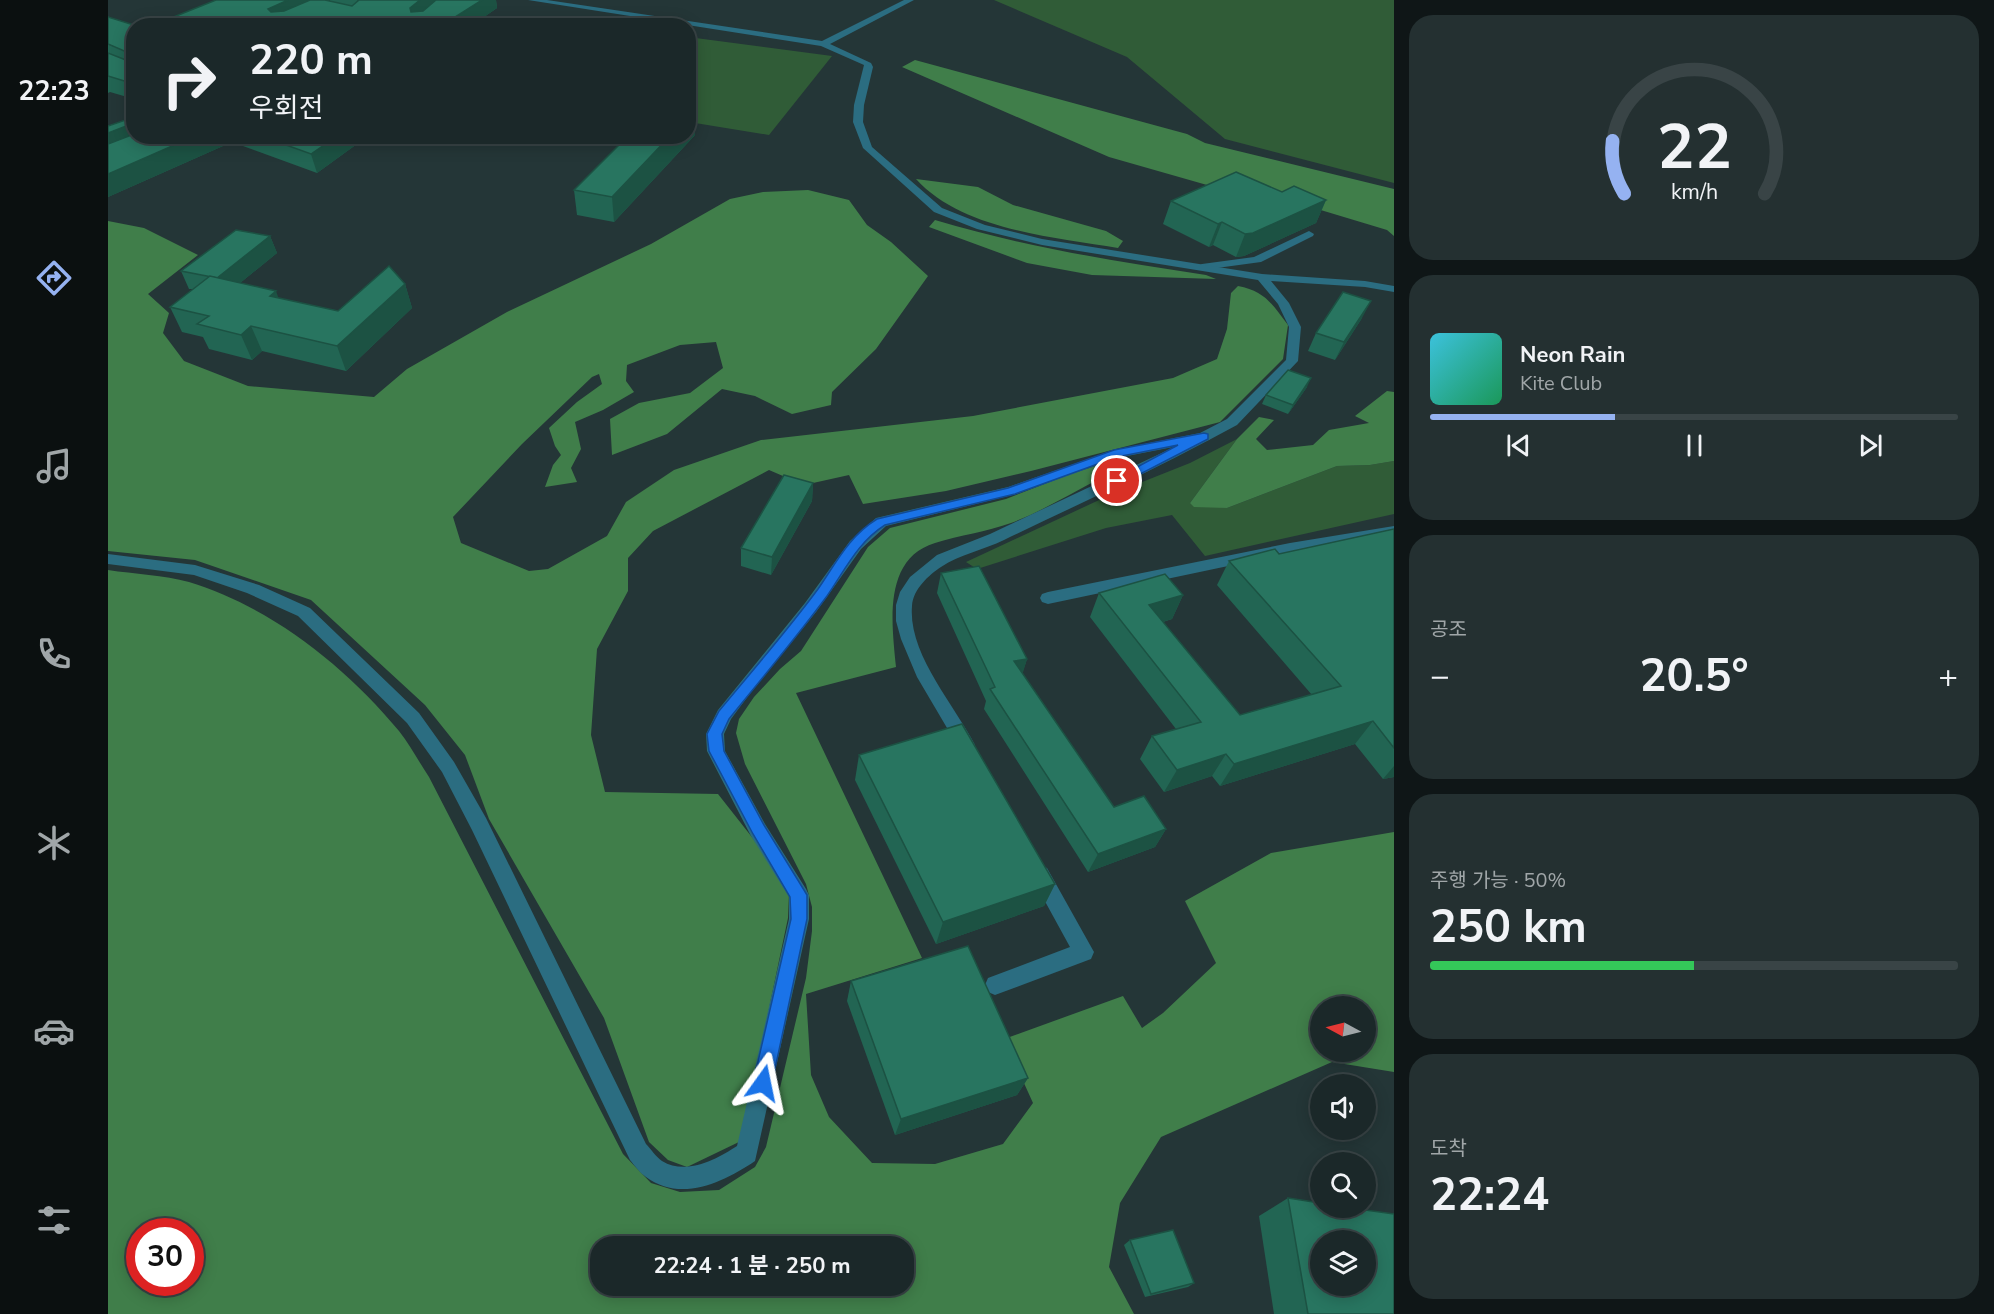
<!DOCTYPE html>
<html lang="ko">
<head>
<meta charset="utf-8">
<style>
  body { margin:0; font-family:"Nunito Sans","Noto Sans KR",sans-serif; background:#243031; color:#f1f3f6; height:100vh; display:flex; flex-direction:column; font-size:22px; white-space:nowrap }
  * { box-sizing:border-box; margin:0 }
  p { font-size:20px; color:#a0a6a8 }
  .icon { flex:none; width:33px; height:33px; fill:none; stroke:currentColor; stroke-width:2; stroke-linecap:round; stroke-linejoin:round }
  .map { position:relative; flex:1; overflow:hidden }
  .details { display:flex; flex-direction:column; gap:15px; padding:15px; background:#0f1617; width:600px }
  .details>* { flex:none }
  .banner { position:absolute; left:18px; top:18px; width:570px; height:126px; border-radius:24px; box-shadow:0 3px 15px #0003,0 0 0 2px #394446; background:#1b2829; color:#f1f3f6; overflow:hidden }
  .needle { width:39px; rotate:277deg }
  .tools { position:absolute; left:1202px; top:996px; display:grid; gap:12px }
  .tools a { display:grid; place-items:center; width:66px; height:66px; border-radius:50%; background:#1b2829; box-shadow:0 3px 15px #0003,0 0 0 2px #394446; font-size:30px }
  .speed { position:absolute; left:18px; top:1218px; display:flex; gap:12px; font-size:30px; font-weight:700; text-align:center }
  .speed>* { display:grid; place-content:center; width:78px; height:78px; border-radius:50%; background:#1b2829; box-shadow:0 3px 15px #0003,0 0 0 2px #394446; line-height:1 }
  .speed .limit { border:9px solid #d22; background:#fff; color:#111 }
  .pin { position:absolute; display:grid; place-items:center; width:51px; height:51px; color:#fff; margin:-26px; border:3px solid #fff; border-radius:50%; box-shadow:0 2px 6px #0007 }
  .me { position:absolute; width:66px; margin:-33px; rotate:12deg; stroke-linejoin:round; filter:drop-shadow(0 0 4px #0008) }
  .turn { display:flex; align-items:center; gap:21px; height:126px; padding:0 24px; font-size:27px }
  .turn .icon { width:78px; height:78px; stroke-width:2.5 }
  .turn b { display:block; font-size:42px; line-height:51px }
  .big { font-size:45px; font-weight:700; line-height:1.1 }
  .details .tile { flex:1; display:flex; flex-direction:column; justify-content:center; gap:9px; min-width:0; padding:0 21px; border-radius:24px; background:#243031 }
  .details .dial { align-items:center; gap:0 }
  .dial svg { height:156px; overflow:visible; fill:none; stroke:#394446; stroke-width:7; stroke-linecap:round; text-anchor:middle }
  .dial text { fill:#f1f3f6; stroke:none }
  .song { display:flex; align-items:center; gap:18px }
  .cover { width:72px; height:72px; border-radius:9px; background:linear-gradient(135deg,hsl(190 70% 55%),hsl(150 70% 35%)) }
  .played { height:6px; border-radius:3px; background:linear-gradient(90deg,#95b2f1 35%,#394446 35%) }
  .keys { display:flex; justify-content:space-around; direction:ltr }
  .heat { display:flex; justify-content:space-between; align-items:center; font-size:33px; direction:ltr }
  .charge { height:9px; border-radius:4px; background:linear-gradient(90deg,#34c759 50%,#394446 0) }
  .trip { position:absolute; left:482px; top:1236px; width:324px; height:60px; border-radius:24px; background:#1b2829; box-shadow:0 3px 15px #0003,0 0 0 2px #394446; font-weight:700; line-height:60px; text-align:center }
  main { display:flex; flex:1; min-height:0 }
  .dock { display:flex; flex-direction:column; width:108px; justify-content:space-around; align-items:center; background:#0b1010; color:#a0a6a8 }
  .dock .icon { width:42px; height:42px }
  .dock .active { color:#95b2f1 }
  .dock b { font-size:27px; color:#f1f3f6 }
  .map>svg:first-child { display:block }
</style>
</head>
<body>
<main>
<nav class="dock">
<b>22:23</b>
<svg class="icon active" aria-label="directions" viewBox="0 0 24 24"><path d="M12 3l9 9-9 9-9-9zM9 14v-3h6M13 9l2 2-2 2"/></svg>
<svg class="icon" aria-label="music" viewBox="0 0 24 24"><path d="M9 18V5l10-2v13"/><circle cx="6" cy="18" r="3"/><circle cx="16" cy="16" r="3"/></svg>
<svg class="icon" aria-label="phone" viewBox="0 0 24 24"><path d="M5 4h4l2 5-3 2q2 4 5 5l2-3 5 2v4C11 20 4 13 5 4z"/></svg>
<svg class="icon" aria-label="climate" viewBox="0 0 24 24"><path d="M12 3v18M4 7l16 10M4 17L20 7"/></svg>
<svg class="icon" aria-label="car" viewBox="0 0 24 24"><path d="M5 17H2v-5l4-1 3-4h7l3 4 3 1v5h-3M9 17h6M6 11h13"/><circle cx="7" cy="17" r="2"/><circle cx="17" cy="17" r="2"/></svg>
<svg class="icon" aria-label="filters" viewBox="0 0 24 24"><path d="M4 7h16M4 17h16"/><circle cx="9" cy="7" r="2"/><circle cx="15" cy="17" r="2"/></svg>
</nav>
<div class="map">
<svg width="1286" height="1314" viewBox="0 0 1286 1314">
  <rect width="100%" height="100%" fill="#243637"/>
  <!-- green -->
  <g fill="#305c37">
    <polygon points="886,0 1286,0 1286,183 1117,139 1019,57"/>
    <polygon points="580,37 724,56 661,135 581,122"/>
    <polygon points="1129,439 1082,503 1119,508 1229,466 1262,465 1286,461 1286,514 1097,556 1064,515 998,528 869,569 858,562 1004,494 1082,463"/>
  </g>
  <!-- forest -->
  <g fill="#407e4a" fill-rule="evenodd">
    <polygon points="807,60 1079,134 1097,143 1286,189 1286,236 1279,230 1206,208 1106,187 1001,157 794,67"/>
    <path d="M808,179L870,187L905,205L998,231L1015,241L1010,248C945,237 854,230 808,179Z"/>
    <path d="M700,190L741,200L759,225L783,242L820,276L768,349L724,392L723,405L684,414L647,396L614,389L559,434L504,455L502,419L531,403L582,393L615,368L608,342L572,345L519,365L518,381L526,392L495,410L467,422L473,449L463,468L469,482L437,487L445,465L453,455L447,446L441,428L469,402L494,384L491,374L484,377L414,444L345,517L353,543L421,571L440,569L499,536L518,502L566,470L653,440L865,416L1065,378L1109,359L1119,329L1123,293L1130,286C1157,291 1164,304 1180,325L1175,359L1112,422L923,471L838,491L755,504L741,475L696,485L661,470L545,531L520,558V591L489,649L483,735L497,792L610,794L647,841L681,894L680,918L633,1141L579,1167L560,1160L541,1142L496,1018L381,819L357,755L317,705L203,600L87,560L0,551V221L36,228L90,255L40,294L61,313L55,333L76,361L140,386L266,397L299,369L399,312L543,244L622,199L655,192Z"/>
    <path d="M827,220C917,247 1006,261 1098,275L1108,279L984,275L919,263L821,227Z"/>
    <polygon points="1279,391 1286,392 1286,461 1262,465 1229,466 1119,508 1086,507 1082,503 1129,439 1151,417 1166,420 1148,439 1159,450 1205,445 1221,430 1261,423 1247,416"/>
    <path d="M997,463L1006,472C971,488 938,510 903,523C878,532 852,535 827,543C774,559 784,625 788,667L688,693L814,958L698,994L703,1075L721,1117L764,1163L827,1164L895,1144L925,1103L896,1039L1015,996L1034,1028L1055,1013L1108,963L1077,901L1163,853L1286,832V1072L1224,1062L1053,1137L1012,1203L1001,1267L1026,1314H0V570C26,574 56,575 81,582C163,607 237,666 291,731C302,745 311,762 321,777L515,1154L543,1183L572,1192L611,1190L647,1167L658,1147L698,978L704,931V907L698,884L637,764L628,733L631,719L646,697L672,669L693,651L760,547L782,528L898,499L962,474ZM1212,1006H1257V1052H1212ZM32,1232H82V1282H32ZM492,1246H795V1286H492Z"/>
  </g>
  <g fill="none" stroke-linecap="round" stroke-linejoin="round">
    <!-- service -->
    <g fill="#2b6d81" fill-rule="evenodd">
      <polygon points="1201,231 1206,234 1205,236 1153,262 1094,270 1088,267 1094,264 1146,257"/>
      <path d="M1096,433L1103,437L1101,440C1034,476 964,507 896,540C876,550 852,554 833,567C821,575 805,589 804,606C800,654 846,704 867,745L864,750L858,752L852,750L809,677L793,639L788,621V605L792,592L802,577L829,555L882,534Z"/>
      <polygon points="1286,526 1286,536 1182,553 940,604 934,602 932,598 934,594 940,592 1182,543"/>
      <polygon points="932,865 939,868 986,952 983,959 887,995 880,992 877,985 880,978 962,947 922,874 925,868"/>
    </g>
    <!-- minor -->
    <path fill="#2b6d81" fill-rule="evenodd" d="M420,0H439L714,41L796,0H806L722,44L763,63L765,67L756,105L755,122L764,147L834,208L877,225L934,239L1154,274L1257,281L1286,286V292L1257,287L1163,281L1181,303L1193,327L1190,361L1129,425L1101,440L1009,458L908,494L778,526L753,549L708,612L646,688L623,719L616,734L617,751L657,824L698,889L701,895V919L647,1161C616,1182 573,1203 538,1177C532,1173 527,1166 522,1160L364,830L334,772L299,723L190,616L139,593L86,575L0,564V554L87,565L151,585L202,608L311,713L346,762L378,818L538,1144C543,1149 548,1157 554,1161C578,1176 609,1159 629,1146L681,919V897L643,836L599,751L598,734L610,710L697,603L742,541L768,518L900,487L1006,450L1092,433L1119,419L1178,360L1181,327L1170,304L1150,280L934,245L869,229L826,212L755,148L745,122L746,105L756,65L713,46Z"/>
  </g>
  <!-- wall -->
  <g fill="#226553">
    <polygon points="108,0 220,0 219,0 222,1 222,0 388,0 389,8 363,26 43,26"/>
    <polygon points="0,17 26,26 26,99 2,92 0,93"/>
    <polygon points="0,126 26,136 260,136 209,173 124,142 0,197"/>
    <polygon points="587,135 506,222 469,215 466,190"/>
    <polygon points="1174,192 1218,200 1208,223 1136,256 1128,257 1105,245 1101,247 1055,224 1063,201"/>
    <polygon points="162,236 169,253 132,283 170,298 230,311 297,284 304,308 238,371 154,351 144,360 101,349 95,337 74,332 62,307 85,289 81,289 73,271"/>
    <polygon points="1254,318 1227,360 1200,351 1208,333"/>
    <polygon points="1199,387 1180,414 1154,404 1158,395"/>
    <polygon points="705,483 704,501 663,575 633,566 633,548"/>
    <polygon points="1286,529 1286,777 1275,779 1247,744 1112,786 1104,776 1056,792 1032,759 1044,736 1068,729 982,617 991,593 1075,595 1064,619 1055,622 1132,715 1204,695 1109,585 1121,561 1171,554"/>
    <polygon points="833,573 919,659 914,674 1006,807 1058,829 1047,847 980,872 876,709 878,701 829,593"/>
    <polygon points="751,755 947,884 936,906 828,944 747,780"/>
    <polygon points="743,981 920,1078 909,1095 787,1135 739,1001"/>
    <polygon points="1180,1198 1286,1314 1166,1314 1151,1216"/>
    <polygon points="1022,1240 1086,1283 1080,1287 1037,1297 1016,1245"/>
  </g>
  <!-- shaded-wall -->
  <g fill="#1c5243">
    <polygon points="180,0 220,0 166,25 160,9"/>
    <polygon points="312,0 336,0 306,24 302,8"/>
    <polygon points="374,0 388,0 389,8 363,26 333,26"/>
    <polygon points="586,111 587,135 506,222 504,197 562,136 580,136 580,117"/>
    <polygon points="26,123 26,136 0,156 0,133"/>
    <polygon points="87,136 122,136 124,142 0,197 0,174"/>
    <polygon points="229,136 260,136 209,173 203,154"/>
    <polygon points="1218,200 1208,223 1136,256 1128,257 1137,234"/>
    <polygon points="1114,222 1105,245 1101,247 1110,224"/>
    <polygon points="162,236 169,253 116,296 109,278"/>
    <polygon points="297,284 304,308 238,371 229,346"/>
    <polygon points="168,291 177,316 162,296"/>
    <polygon points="1263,301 1254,318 1227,360 1236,342"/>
    <polygon points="143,326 154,351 144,360 133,335"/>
    <polygon points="1203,378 1199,387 1180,414 1185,405"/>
    <polygon points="705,483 704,501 663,575 664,557"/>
    <polygon points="1075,595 1064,619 1031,629 1041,605"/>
    <polygon points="919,659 913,679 906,661"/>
    <polygon points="1265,721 1247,744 1112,786 1126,764"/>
    <polygon points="1118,754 1104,776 1056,792 1069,770"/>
    <polygon points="1286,766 1286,777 1275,779"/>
    <polygon points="1058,829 1047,847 980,872 990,854"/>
    <polygon points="947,884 936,906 828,944 835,922"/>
    <polygon points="920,1078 909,1095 787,1135 793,1119"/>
  </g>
  <!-- building -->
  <g fill="#287560" stroke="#1c5243" stroke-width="1.5" fill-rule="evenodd">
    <polygon points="108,0 180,0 160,9 163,12 176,11 202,0 217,0 244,6 251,0 249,0 312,0 302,8 303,12 315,11 328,0 374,0 333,26 43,26"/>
    <polygon points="0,17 29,26 26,26 26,84 0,76 0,53 18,60 21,57 21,53 0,44"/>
    <polygon points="580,110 586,111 580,117"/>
    <polygon points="26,117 26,123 0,133 0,126"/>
    <polygon points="26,134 26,136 87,136 0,174 0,144"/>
    <polygon points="153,136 229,136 203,154"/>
    <polygon points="520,136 562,136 504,197 466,190"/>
    <polygon points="1128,172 1174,192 1186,186 1218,200 1145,233 1137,234 1114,222 1110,224 1063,201"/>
    <polygon points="128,230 162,236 109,278 73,271"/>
    <polygon points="281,266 297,284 229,346 143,326 133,335 89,324 101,316 62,307 102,276 168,291 162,296 230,311"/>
    <polygon points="1235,292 1263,301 1236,342 1208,333"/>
    <polygon points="1180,370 1203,378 1185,405 1158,395"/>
    <polygon points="676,475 705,483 664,557 633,548"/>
    <polygon points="1286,529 1286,748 1265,721 1126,764 1118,754 1069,770 1044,736 1093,722 991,593 1057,574 1075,595 1041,605 1132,715 1233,686 1121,561 1167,549 1171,554"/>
    <polygon points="871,566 919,659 906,661 1006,807 1036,796 1058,829 990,854 882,689 887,687 833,573"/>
    <polygon points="854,724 947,884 835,922 751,755"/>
    <polygon points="860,946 920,1078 793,1119 743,981"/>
    <path d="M1180,1198L1212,1203V1208H1243L1286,1214V1314H1200ZM1212,1240H1257V1286H1212Z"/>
    <polygon points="1065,1230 1086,1283 1043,1294 1022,1240"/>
  </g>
  <!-- route -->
  <path fill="#1a73e8" stroke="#114b97" stroke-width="1.5" d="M1096,433L1100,434V439L1013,484L1009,485L1003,481L1070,445L1009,457L907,494L777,525C750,542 737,570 719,596C688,638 654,678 621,719L614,734L616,751L656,825L696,890L699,895V919L664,1083L661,1090L655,1092L648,1090L645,1083L683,919L682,897L645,834L601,751L599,734L611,711C644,671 679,631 710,589C728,563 741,536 769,519L900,488L1006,450Z"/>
</svg>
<div class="tools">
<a><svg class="needle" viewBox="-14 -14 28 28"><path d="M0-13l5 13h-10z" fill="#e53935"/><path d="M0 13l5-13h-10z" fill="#a0a6a8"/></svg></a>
<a><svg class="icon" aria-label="sound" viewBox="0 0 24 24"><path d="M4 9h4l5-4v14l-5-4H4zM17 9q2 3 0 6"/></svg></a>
<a><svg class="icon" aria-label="search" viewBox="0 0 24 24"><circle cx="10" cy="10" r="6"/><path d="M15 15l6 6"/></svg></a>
<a><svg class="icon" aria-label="layers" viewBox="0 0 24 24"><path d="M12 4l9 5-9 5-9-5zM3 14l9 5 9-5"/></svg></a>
</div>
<div class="speed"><div class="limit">30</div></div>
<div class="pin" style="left:1009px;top:481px;background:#d93025"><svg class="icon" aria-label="arrive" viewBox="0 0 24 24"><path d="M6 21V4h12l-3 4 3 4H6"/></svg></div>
<svg class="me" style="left:655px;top:1083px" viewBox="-20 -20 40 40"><path d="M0-17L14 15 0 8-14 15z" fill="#1a73e8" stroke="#fff" stroke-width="4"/></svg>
<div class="trip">22:24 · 1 분 · 250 m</div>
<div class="banner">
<div class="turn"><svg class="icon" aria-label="right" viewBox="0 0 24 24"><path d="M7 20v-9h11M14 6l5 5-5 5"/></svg><div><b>220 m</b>우회전</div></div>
</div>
</div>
<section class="details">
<div class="tile dial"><svg viewBox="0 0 100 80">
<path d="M14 69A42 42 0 1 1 86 69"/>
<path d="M14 69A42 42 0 0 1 8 42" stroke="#95b2f1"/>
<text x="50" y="56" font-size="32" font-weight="700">22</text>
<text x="50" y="72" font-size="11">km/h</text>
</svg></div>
<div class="tile">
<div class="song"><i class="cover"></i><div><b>Neon Rain</b><p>Kite Club</p></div></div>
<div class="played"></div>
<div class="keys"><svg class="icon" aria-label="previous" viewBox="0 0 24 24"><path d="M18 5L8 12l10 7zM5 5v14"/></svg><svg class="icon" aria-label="pause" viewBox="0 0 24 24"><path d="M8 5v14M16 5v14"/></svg><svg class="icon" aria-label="next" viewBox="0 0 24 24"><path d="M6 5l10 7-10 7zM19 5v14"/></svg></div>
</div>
<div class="tile"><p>공조</p>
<div class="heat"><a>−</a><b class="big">20.5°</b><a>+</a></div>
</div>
<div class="tile"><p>주행 가능 · 50%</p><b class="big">250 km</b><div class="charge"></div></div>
<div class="tile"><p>도착</p><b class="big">22:24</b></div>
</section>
</main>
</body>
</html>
